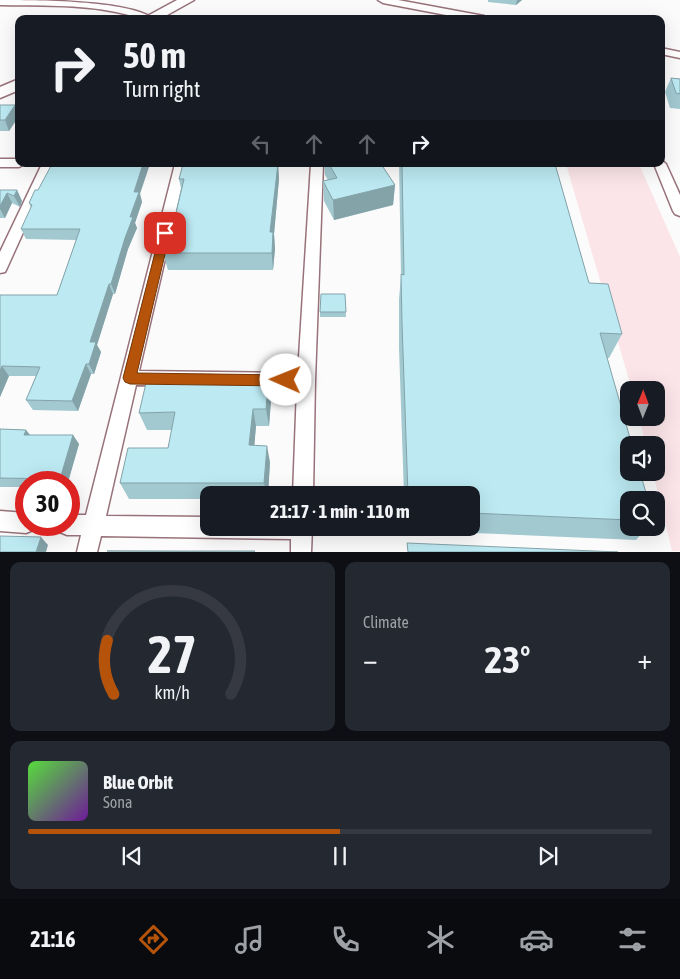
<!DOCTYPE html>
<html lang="en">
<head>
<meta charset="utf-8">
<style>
  body { margin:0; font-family:"Asap Condensed",sans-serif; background:#242831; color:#f1f3f6; height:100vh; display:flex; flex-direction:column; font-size:19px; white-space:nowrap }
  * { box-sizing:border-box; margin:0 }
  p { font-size:16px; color:#9ea1a6 }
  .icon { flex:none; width:28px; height:28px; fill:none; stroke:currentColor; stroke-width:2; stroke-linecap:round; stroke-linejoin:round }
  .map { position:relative; height:552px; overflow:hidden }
  .details { display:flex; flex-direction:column; gap:10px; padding:10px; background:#0d0f14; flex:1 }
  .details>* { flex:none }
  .guide { position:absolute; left:15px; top:15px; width:650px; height:152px; border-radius:10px; box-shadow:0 5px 20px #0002; background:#171b24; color:#f1f3f6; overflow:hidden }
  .needle { width:32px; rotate:1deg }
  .tools { position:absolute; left:620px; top:381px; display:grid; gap:10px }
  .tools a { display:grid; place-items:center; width:45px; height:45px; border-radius:10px; background:#171b24; box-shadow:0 5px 20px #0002; font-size:25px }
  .speed { position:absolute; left:15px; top:471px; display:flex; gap:10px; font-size:25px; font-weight:700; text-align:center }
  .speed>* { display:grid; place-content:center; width:65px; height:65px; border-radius:50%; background:#171b24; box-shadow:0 5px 20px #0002; line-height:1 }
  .speed .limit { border:8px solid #d22; background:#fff; color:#111 }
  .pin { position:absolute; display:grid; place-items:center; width:42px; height:42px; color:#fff; margin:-21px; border-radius:10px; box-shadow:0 2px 8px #0006 }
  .me { position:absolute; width:55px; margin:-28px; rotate:271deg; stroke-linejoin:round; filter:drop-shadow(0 0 4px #0008) }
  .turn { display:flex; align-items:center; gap:18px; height:105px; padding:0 25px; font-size:22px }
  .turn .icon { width:65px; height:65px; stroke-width:2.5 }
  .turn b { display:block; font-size:35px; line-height:42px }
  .lanes { display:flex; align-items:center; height:48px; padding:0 25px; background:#0003; justify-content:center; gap:25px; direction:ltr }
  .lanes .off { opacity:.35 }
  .big { font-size:38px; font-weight:700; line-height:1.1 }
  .details .card { flex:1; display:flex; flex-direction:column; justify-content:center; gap:8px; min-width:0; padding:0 18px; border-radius:10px; background:#242831 }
  .details .dial { align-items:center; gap:0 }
  .dial svg { height:130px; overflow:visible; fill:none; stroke:#363941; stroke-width:7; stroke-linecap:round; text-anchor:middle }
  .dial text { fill:#f1f3f6; stroke:none }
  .song { display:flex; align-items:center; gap:15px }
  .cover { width:60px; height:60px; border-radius:8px; background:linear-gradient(135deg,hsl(110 70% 55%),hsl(280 70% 35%)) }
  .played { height:5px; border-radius:2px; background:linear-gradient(90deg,#b45309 50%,#363941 50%) }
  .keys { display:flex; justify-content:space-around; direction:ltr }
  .heat { display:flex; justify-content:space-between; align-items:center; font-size:28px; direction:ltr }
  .details .tiles { flex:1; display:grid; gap:10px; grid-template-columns:1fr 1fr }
  .card:last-child { grid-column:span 2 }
  .trip { position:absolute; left:200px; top:486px; width:280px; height:50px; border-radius:10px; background:#171b24; box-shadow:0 5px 20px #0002; font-weight:700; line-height:50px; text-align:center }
  .dock { display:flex; height:80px; justify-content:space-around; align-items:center; background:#090b0e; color:#9ea1a6 }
  .dock .icon { width:35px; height:35px }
  .dock .on { color:#b45309 }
  .dock b { font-size:22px; color:#f1f3f6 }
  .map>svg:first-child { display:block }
</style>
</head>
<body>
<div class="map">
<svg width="680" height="552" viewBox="0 0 680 552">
  <rect width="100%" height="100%" fill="#fbfbfb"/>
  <!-- green -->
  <polygon fill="#fbe5e9" points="566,164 639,164 680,257 680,551 672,551 653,473 656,472 656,445 646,445 639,418 656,418 656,390 632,390"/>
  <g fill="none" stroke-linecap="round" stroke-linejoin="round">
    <defs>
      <g id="street">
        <path d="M0,0C33,0 130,0 154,19C137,19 131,15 116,12C79,4 38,6 0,5Z"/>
        <polygon points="378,0 398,0 484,16 489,19 467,19 383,3"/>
        <polygon points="661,48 680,52 680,58 661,54"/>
        <polygon points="0,159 19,159 19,164 25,164 19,167 0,167"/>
        <polygon points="661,160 666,164 680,195 680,216 675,214 673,211 654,164 661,164"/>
        <polygon points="42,164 54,164 7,268 5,272 0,273 0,252"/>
        <polygon points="175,164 187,164 139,371 298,373 311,164 323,164 315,380 313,495 293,495 297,387 136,385 106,516 209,517 209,528 312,528 311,552 291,552 291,539 101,536 97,552 77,552 81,535 67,535 60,532 57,525 69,525 69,515 86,515"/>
        <polygon points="0,511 26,513 26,525 35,525 33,530 26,533 0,531"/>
      </g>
      <g id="secondary">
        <polygon points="177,0 194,0 160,19 142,19"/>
        <polygon points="19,79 19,90 0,98 0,87"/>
      </g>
    </defs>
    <!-- street casing -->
    <use href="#street" stroke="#98727a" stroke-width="3"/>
    <!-- secondary casing -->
    <use href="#secondary" stroke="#98727a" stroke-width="3"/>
    <!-- street -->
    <use href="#street" fill="#fff" fill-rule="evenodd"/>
    <!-- secondary -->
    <use href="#secondary" fill="#fff" fill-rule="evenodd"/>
  </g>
  <!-- wall -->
  <g fill="#a2c8d0">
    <polygon points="488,0 522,0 516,5 488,2"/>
    <polygon points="671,78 680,79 680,109 670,108 665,92"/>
    <polygon points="0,105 15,105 19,114 19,116 9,131 0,131"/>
    <polygon points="183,164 278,164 279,179 274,234 275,249 273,270 168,270 163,253 171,234 181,188 179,179"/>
    <polygon points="324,164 381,164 395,185 393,205 334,220 324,201 323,181 328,180 325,175"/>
    <polygon points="399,164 555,164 589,283 622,334 609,358 607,358 629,500 629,528 647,528 636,540 405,530 405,528 471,528 471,495 404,495 399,348 399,299 401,276"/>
    <polygon points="0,190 17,190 22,201 20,207 12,203 5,218 0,218"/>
    <polygon points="140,194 142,202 135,223 137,228 128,249 115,294 113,294 97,345 101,352 94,374 91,374 78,411 33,410 26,400 36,376 9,376 0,397 0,295 57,295 76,240 26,239 21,229 31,208 29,203"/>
    <polygon points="345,294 346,317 320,317 320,312"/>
    <polygon points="268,383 271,401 269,426 256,426 254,445 270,462 268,495 209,495 209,499 129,499 120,483 168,448 172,430 147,430 139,413"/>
    <polygon points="0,429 26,430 30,435 73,435 79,444 68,482 26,482 26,487 0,487"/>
  </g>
  <!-- shaded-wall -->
  <g fill="#84a3a9">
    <polygon points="517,0 522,0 516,5"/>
    <polygon points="15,105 19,114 19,116 9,131 5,120"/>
    <polygon points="143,164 150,164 140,194 142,202 135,223 137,228 128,249 115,294 111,284 130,217 134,192"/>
    <polygon points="275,164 278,164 279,179 274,234 275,249 273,270 270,232"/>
    <polygon points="395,185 393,205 334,220 333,200"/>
    <polygon points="17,190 22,201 20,207 14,196"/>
    <polygon points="7,193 12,203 5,218 0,209 0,206"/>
    <polygon points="109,284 113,294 97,345 101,352 94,374 89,364 90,342"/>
    <polygon points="86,364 91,374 78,411 72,401"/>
    <polygon points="2,366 9,376 0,397 0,371"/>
    <polygon points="268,383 271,401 269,426 266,409"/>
    <polygon points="253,409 256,426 253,462 249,445"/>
    <polygon points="26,430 33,439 24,435"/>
    <polygon points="73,435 79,444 68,482 62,482 60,479"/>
    <polygon points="267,446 270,462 268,495 267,495 264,483"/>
    <polygon points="41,537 48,545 46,552 36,552"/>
  </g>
  <!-- building -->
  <g fill="#bce9f2" stroke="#84a3a9">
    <polygon points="671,78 680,79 680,94 676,93"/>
    <polygon points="0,105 15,105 5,120 0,120"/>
    <polygon points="52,164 143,164 134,192 139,192 130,217 133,217 125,238 111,284 109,284 90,342 96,342 89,364 86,364 72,401 26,400 40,367 2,366 0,371 0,295 57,295 80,229 21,229 32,205 29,203 35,190 38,190"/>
    <polygon points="183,164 278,164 270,232 273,232 272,253 163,253 168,234 171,234 184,179 179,179"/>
    <polygon points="329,164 381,164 395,185 333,200 323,181 337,178"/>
    <polygon points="402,164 555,164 589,283 608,284 622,334 600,333 632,445 629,445 629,472 640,472 648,500 629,500 629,520 471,513 471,495 408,495 402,323 401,274 404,275"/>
    <polygon points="0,190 17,190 14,196 7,193 0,206"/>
    <polygon points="321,294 345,294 346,312 320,312"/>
    <polygon points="146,383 268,383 266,409 253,409 249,445 267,446 264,483 120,483 128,448 168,448 175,412 139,413"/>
    <polygon points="0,429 26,430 24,435 73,435 60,479 0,478"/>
    <polygon points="0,536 41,537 36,552 0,552"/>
    <polygon points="407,543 618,552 408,552"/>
    <polygon points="107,551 255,551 254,552"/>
  </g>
  <!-- route -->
  <polygon fill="#b45309" stroke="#753606" points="165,229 170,233 137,373 286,375 291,376 293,380 291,384 286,386 130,384 125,382 123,378 160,233"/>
</svg>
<div class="tools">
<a><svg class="needle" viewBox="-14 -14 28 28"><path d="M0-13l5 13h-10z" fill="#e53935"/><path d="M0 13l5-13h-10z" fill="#9ea1a6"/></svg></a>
<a><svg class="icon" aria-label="sound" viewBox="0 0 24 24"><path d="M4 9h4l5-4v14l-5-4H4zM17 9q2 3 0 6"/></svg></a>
<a><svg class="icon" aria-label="search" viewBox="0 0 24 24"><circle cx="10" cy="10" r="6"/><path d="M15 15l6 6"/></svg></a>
</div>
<div class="speed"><div class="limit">30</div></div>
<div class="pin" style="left:165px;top:233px;background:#d93025"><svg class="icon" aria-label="arrive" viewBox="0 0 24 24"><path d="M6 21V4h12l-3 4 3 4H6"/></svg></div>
<svg class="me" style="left:286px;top:380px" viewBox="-20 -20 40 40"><circle r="19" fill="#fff"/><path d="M0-13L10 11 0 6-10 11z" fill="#b45309"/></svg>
<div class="trip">21:17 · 1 min · 110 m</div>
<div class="guide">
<div class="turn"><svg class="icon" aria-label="right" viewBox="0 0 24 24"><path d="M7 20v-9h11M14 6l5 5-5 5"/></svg><div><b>50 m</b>Turn right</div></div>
<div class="lanes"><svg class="icon off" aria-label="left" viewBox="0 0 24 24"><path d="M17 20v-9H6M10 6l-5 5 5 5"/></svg><svg class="icon off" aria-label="ahead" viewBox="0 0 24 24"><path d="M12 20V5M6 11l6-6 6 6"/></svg><svg class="icon off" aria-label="ahead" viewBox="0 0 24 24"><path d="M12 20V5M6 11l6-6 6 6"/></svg><svg class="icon" aria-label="right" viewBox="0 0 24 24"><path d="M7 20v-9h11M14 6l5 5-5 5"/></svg></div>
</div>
</div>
<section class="details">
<div class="tiles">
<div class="card dial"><svg viewBox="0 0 100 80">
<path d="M14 69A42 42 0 1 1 86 69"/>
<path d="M14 69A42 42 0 0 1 10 36" stroke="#b45309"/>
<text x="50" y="56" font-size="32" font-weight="700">27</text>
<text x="50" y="72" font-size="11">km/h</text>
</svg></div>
<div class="card"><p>Climate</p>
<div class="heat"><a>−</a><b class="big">23°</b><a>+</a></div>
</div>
<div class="card">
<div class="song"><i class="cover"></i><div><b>Blue Orbit</b><p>Sona</p></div></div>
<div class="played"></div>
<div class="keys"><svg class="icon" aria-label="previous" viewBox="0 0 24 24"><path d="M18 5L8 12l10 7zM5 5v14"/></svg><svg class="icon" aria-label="pause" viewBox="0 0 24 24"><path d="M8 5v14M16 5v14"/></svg><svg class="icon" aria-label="next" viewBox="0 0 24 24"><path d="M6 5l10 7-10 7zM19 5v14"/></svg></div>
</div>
</div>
</section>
<nav class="dock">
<b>21:16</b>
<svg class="icon on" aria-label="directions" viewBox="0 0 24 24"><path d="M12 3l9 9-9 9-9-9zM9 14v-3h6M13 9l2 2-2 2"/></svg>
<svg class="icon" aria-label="music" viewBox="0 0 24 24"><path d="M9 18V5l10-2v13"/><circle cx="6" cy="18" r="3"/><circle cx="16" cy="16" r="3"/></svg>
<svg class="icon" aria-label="phone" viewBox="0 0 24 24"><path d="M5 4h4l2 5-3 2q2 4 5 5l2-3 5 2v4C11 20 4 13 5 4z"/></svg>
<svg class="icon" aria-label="climate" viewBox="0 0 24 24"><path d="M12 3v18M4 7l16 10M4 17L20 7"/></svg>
<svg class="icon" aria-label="car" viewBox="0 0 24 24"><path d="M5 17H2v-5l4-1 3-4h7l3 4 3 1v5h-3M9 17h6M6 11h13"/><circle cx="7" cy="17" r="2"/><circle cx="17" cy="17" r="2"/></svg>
<svg class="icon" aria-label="filters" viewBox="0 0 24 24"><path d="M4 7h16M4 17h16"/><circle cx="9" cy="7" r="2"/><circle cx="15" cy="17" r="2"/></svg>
</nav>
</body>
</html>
